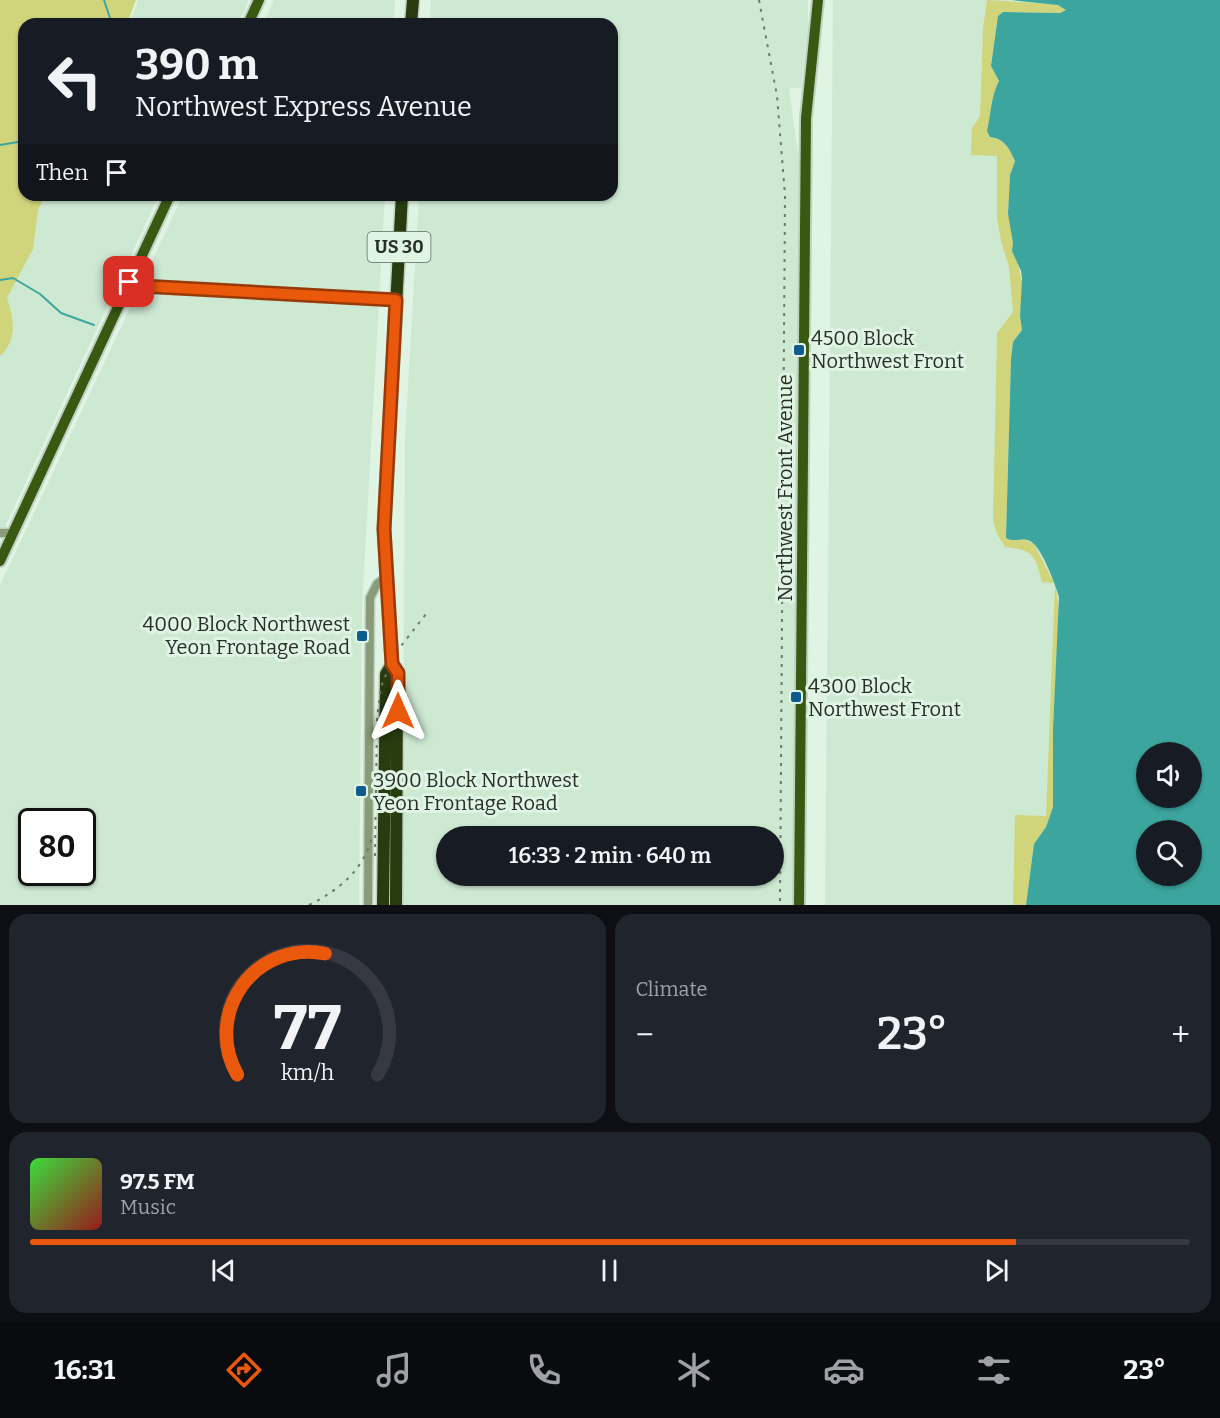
<!DOCTYPE html>
<html lang="en">
<head>
<meta charset="utf-8">
<style>
  body { margin:0; font-family:Bitter,serif; background:#20242c; color:#f1f3f6; height:100vh; display:flex; flex-direction:column; font-size:22px; white-space:nowrap }
  * { box-sizing:border-box; margin:0 }
  p { font-size:20px; color:#9ea1a6 }
  .icon { flex:none; width:33px; height:33px; fill:none; stroke:currentColor; stroke-width:2; stroke-linecap:round; stroke-linejoin:round }
  .map { position:relative; height:905px; overflow:hidden }
  .drawer { display:flex; flex-direction:column; gap:9px; padding:9px; background:#0d0f14; flex:1 }
  .drawer>* { flex:none }
  .top-card { position:absolute; left:18px; top:18px; width:600px; height:183px; border-radius:18px; box-shadow:0 2px 4px #0004; background:#171b24; color:#f1f3f6; overflow:hidden }
  .buttons { position:absolute; left:1136px; top:742px; display:grid; gap:12px }
  .buttons a { display:grid; place-items:center; width:66px; height:66px; border-radius:50%; background:#171b24; box-shadow:0 2px 4px #0004; font-size:30px }
  .speed { position:absolute; left:18px; top:808px; display:flex; gap:12px; font-size:30px; font-weight:700; text-align:center }
  .speed>* { display:grid; place-content:center; width:78px; height:78px; border-radius:50%; background:#171b24; box-shadow:0 2px 4px #0004; line-height:1 }
  .speed .limit { border:3px solid #111; border-radius:9px; background:#fff; color:#111 }
  .pin { position:absolute; display:grid; place-items:center; width:51px; height:51px; color:#fff; margin:-26px; border-radius:12px; box-shadow:0 3px 9px #0006 }
  .me { position:absolute; width:66px; margin:-33px; rotate:0deg; stroke-linejoin:round; filter:drop-shadow(0 0 4px #0008) }
  .turn { display:flex; align-items:center; gap:21px; height:126px; padding:0 18px; font-size:27px }
  .turn .icon { width:78px; height:78px; stroke-width:2.5 }
  .turn b { display:block; font-size:42px; line-height:51px }
  .then { display:flex; align-items:center; height:57px; padding:0 18px; background:#0003; gap:12px; font-size:22px }
  .big { font-size:45px; font-weight:600; line-height:1.1 }
  .drawer .tile { flex:1; display:flex; flex-direction:column; justify-content:center; gap:9px; min-width:0; padding:0 21px; border-radius:18px; background:#20242c }
  .drawer .dial { align-items:center; gap:0 }
  .dial svg { height:156px; overflow:visible; fill:none; stroke:#363941; stroke-width:7; stroke-linecap:round; text-anchor:middle }
  .dial text { fill:#f1f3f6; stroke:none }
  .song { display:flex; align-items:center; gap:18px }
  .cover { width:72px; height:72px; border-radius:9px; background:linear-gradient(135deg,hsl(120 70% 55%),hsl(0 70% 35%)) }
  .played { height:6px; border-radius:3px; background:linear-gradient(90deg,#ea580c 85%,#363941 85%) }
  .keys { display:flex; justify-content:space-around; direction:ltr }
  .heat { display:flex; justify-content:space-between; align-items:center; font-size:33px; direction:ltr }
  .drawer .tiles { flex:1; display:grid; gap:9px; grid-template-columns:1fr 1fr }
  .tile:last-child { grid-column:span 2 }
  .trip { position:absolute; left:436px; top:826px; width:348px; height:60px; border-radius:30px; background:#171b24; box-shadow:0 2px 4px #0004; font-weight:600; line-height:60px; text-align:center }
  .tab-bar { display:flex; height:96px; justify-content:space-around; align-items:center; background:#090b0e; color:#9ea1a6 }
  .tab-bar .icon { width:42px; height:42px }
  .tab-bar .on { color:#ea580c }
  .tab-bar b { font-size:27px; color:#f1f3f6 }
  .map>svg:first-child { display:block }
</style>
</head>
<body>
<div class="map">
<svg width="1220" height="905" viewBox="0 0 1220 905">
  <rect width="100%" height="100%" fill="#e0f4e3"/>
  <!-- built -->
  <g fill="#cee9d2" fill-rule="evenodd">
    <polygon points="138,0 249,0 238,24 129,24"/>
    <polygon points="274,0 395,0 394,24 263,24"/>
    <path d="M431,0H808V27L801,88H789L800,168L794,905H402L405,437L419,195H612V24H429ZM447,837H774V876H447Z"/>
    <polygon points="833,0 1010,0 996,137 1061,554 1056,586 1059,597 1048,822 1034,848 1026,905 825,905"/>
    <polygon points="43,195 159,195 0,538 0,292"/>
    <path d="M183,195H385L362,607L359,905H0V585ZM32,822H82V873H32Z"/>
  </g>
  <!-- green -->
  <g fill="#d0d57b">
    <path d="M0,0H136L127,24H24V195H45L38,210L33,249L7,298C14,319 18,339 0,356Z"/>
    <path d="M987,0L1054,4L1065,7L1066,10L1060,13L1003,12L998,16L991,66L999,81C991,97 991,114 987,131L990,137C1005,139 1009,148 1015,161L1010,175L1008,214L1022,282L1020,316L1022,330L1013,342L1011,359L1006,538L1026,540L1034,544L1054,583L1042,582C1035,555 1034,550 1005,547L997,534L993,520L997,333L1013,312L1009,267L1001,241L997,218V156L971,155L972,128L980,116L983,28Z"/>
    <polygon points="1055,584 1059,609 1053,729 1053,807 1046,827 1034,844 1026,905 1013,905 1015,815 1046,816"/>
  </g>
  <!-- water -->
  <path fill="#3ca59d" fill-rule="evenodd" d="M1010,0H1220V905H1026L1034,844L1046,827L1053,807V729L1059,597C1055,584 1042,547 1030,541C1021,537 1015,543 1006,538L1011,359L1013,342L1022,330L1020,316L1022,279L1021,271L1012,251L1013,243L1008,214L1010,175L1015,161C1009,148 1005,139 990,137L987,131C991,114 991,96 999,81L991,66L998,16L1003,12L1060,13L1066,10L1058,5ZM1146,753H1191V798H1146ZM1146,831H1191V876H1146Z"/>
  <g fill="none" stroke-linecap="round" stroke-linejoin="round">
    <!-- stream -->
    <g stroke="#3ca59d" stroke-width="2">
      <polyline points="104,0 112,24"/>
      <polyline points="0,145 24,141"/>
      <polyline points="0,280 13,278 40,294 61,313 94,325"/>
    </g>
    <defs>
      <g id="minor">
        <polyline points="129,282 141,286 396,300"/>
        <polyline points="0,533 13,533"/>
        <polyline points="368,905 370,598 377,584 386,577"/>
      </g>
      <g id="major">
        <polyline points="248,24 259,0"/>
        <polyline points="0,561 170,195"/>
        <polyline points="799,905 806,118 818,0"/>
      </g>
      <g id="highway">
        <polyline points="411,24 413,0"/>
        <polyline points="383,905 386,674 392,664"/>
        <polyline points="396,905 397,673 392,664 384,529 402,195"/>
      </g>
    </defs>
    <!-- minor casing -->
    <use href="#minor" stroke="#bfd1c1" stroke-width="11"/>
    <!-- major casing -->
    <use href="#major" stroke="#bfd1c1" stroke-width="14"/>
    <!-- highway casing -->
    <use href="#highway" stroke="#bfd1c1" stroke-width="15"/>
    <!-- minor -->
    <use href="#minor" stroke="#899c79" stroke-width="8"/>
    <!-- major -->
    <use href="#major" stroke="#395812" stroke-width="10"/>
    <!-- highway -->
    <use href="#highway" stroke="#283c10" stroke-width="12"/>
    <!-- rail -->
    <g stroke="#6c796e" stroke-width="2" stroke-dasharray="3 6" stroke-linecap="butt">
      <polyline points="759,0 777,96 785,195 780,905"/>
      <polyline points="375,856 377,718 381,687 394,655 426,614"/>
      <path d="M309,905C339,890 363,871 372,837"/>
    </g>
  </g>
  <g fill="none" stroke-linecap="round" stroke-linejoin="round">
    <defs>
      <polyline id="route" points="129,282 141,286 396,300 384,529 392,664 398,673 398,711"/>
    </defs>
    <!-- route casing -->
    <use href="#route" stroke="#983908" stroke-width="15"/>
    <!-- route -->
    <use href="#route" stroke="#ea580c" stroke-width="10"/>
  </g>
  <!-- markers -->
  <g fill="#105b8e" stroke="#e0f4e3" stroke-width="2">
    <rect x="793" y="344" width="12" height="12" rx="3"/>
    <rect x="356" y="630" width="12" height="12" rx="3"/>
    <rect x="790" y="691" width="12" height="12" rx="3"/>
    <rect x="355" y="785" width="12" height="12" rx="3"/>
  </g>
  <g text-anchor="middle" stroke-width="6" stroke-linejoin="round" paint-order="stroke">
    <!-- shield labels -->
    <rect fill="#e0f4e3" stroke="#5e6a60" stroke-width="1.5" x="367.5" y="232" width="63" height="30" rx="4.5"/>
    <g font-size="18" font-weight="bold" fill="#272f28">
      <text x="399" y="253">US 30</text>
    </g>
    <!-- poi labels -->
    <g font-size="20" fill="#272f28" stroke="#e0f4e3" text-anchor="start">
      <text x="811" y="345">4500 Block<tspan x="811" dy="23">Northwest Front</tspan></text>
      <text x="350" y="631" text-anchor="end">4000 Block Northwest<tspan x="350" dy="23">Yeon Frontage Road</tspan></text>
      <text x="808" y="693">4300 Block<tspan x="808" dy="23">Northwest Front</tspan></text>
      <text x="373" y="787">3900 Block Northwest<tspan x="373" dy="23">Yeon Frontage Road</tspan></text>
    </g>
    <!-- street labels -->
    <g font-size="20" fill="#272f28" stroke="#e0f4e3">
      <text transform="translate(785 488) rotate(-90)" y="7">Northwest Front Avenue</text>
    </g>
  </g>
</svg>
<div class="buttons">
<a><svg class="icon" aria-label="sound" viewBox="0 0 24 24"><path d="M4 9h4l5-4v14l-5-4H4zM17 9q2 3 0 6"/></svg></a>
<a><svg class="icon" aria-label="search" viewBox="0 0 24 24"><circle cx="10" cy="10" r="6"/><path d="M15 15l6 6"/></svg></a>
</div>
<div class="speed"><div class="limit">80</div></div>
<div class="pin" style="left:129px;top:282px;background:#d93025"><svg class="icon" aria-label="arrive" viewBox="0 0 24 24"><path d="M6 21V4h12l-3 4 3 4H6"/></svg></div>
<svg class="me" style="left:398px;top:711px" viewBox="-20 -20 40 40"><path d="M0-17L14 15 0 8-14 15z" fill="#ea580c" stroke="#fff" stroke-width="4"/></svg>
<div class="trip">16:33 · 2 min · 640 m</div>
<div class="top-card">
<div class="turn"><svg class="icon" aria-label="left" viewBox="0 0 24 24"><path d="M17 20v-9H6M10 6l-5 5 5 5"/></svg><div><b>390 m</b>Northwest Express Avenue</div></div>
<div class="then">Then<svg class="icon" aria-label="arrive" viewBox="0 0 24 24"><path d="M6 21V4h12l-3 4 3 4H6"/></svg></div>
</div>
</div>
<section class="drawer">
<div class="tiles">
<div class="tile dial"><svg viewBox="0 0 100 80">
<path d="M14 69A42 42 0 1 1 86 69"/>
<path d="M14 69A42 42 0 0 1 59 7" stroke="#ea580c"/>
<text x="50" y="56" font-size="32" font-weight="700">77</text>
<text x="50" y="72" font-size="11">km/h</text>
</svg></div>
<div class="tile"><p>Climate</p>
<div class="heat"><a>−</a><b class="big">23°</b><a>+</a></div>
</div>
<div class="tile">
<div class="song"><i class="cover"></i><div><b>97.5 FM</b><p>Music</p></div></div>
<div class="played"></div>
<div class="keys"><svg class="icon" aria-label="previous" viewBox="0 0 24 24"><path d="M18 5L8 12l10 7zM5 5v14"/></svg><svg class="icon" aria-label="pause" viewBox="0 0 24 24"><path d="M8 5v14M16 5v14"/></svg><svg class="icon" aria-label="next" viewBox="0 0 24 24"><path d="M6 5l10 7-10 7zM19 5v14"/></svg></div>
</div>
</div>
</section>
<nav class="tab-bar">
<b>16:31</b>
<svg class="icon on" aria-label="directions" viewBox="0 0 24 24"><path d="M12 3l9 9-9 9-9-9zM9 14v-3h6M13 9l2 2-2 2"/></svg>
<svg class="icon" aria-label="music" viewBox="0 0 24 24"><path d="M9 18V5l10-2v13"/><circle cx="6" cy="18" r="3"/><circle cx="16" cy="16" r="3"/></svg>
<svg class="icon" aria-label="phone" viewBox="0 0 24 24"><path d="M5 4h4l2 5-3 2q2 4 5 5l2-3 5 2v4C11 20 4 13 5 4z"/></svg>
<svg class="icon" aria-label="climate" viewBox="0 0 24 24"><path d="M12 3v18M4 7l16 10M4 17L20 7"/></svg>
<svg class="icon" aria-label="car" viewBox="0 0 24 24"><path d="M5 17H2v-5l4-1 3-4h7l3 4 3 1v5h-3M9 17h6M6 11h13"/><circle cx="7" cy="17" r="2"/><circle cx="17" cy="17" r="2"/></svg>
<svg class="icon" aria-label="filters" viewBox="0 0 24 24"><path d="M4 7h16M4 17h16"/><circle cx="9" cy="7" r="2"/><circle cx="15" cy="17" r="2"/></svg>
<b>23°</b>
</nav>
</body>
</html>
